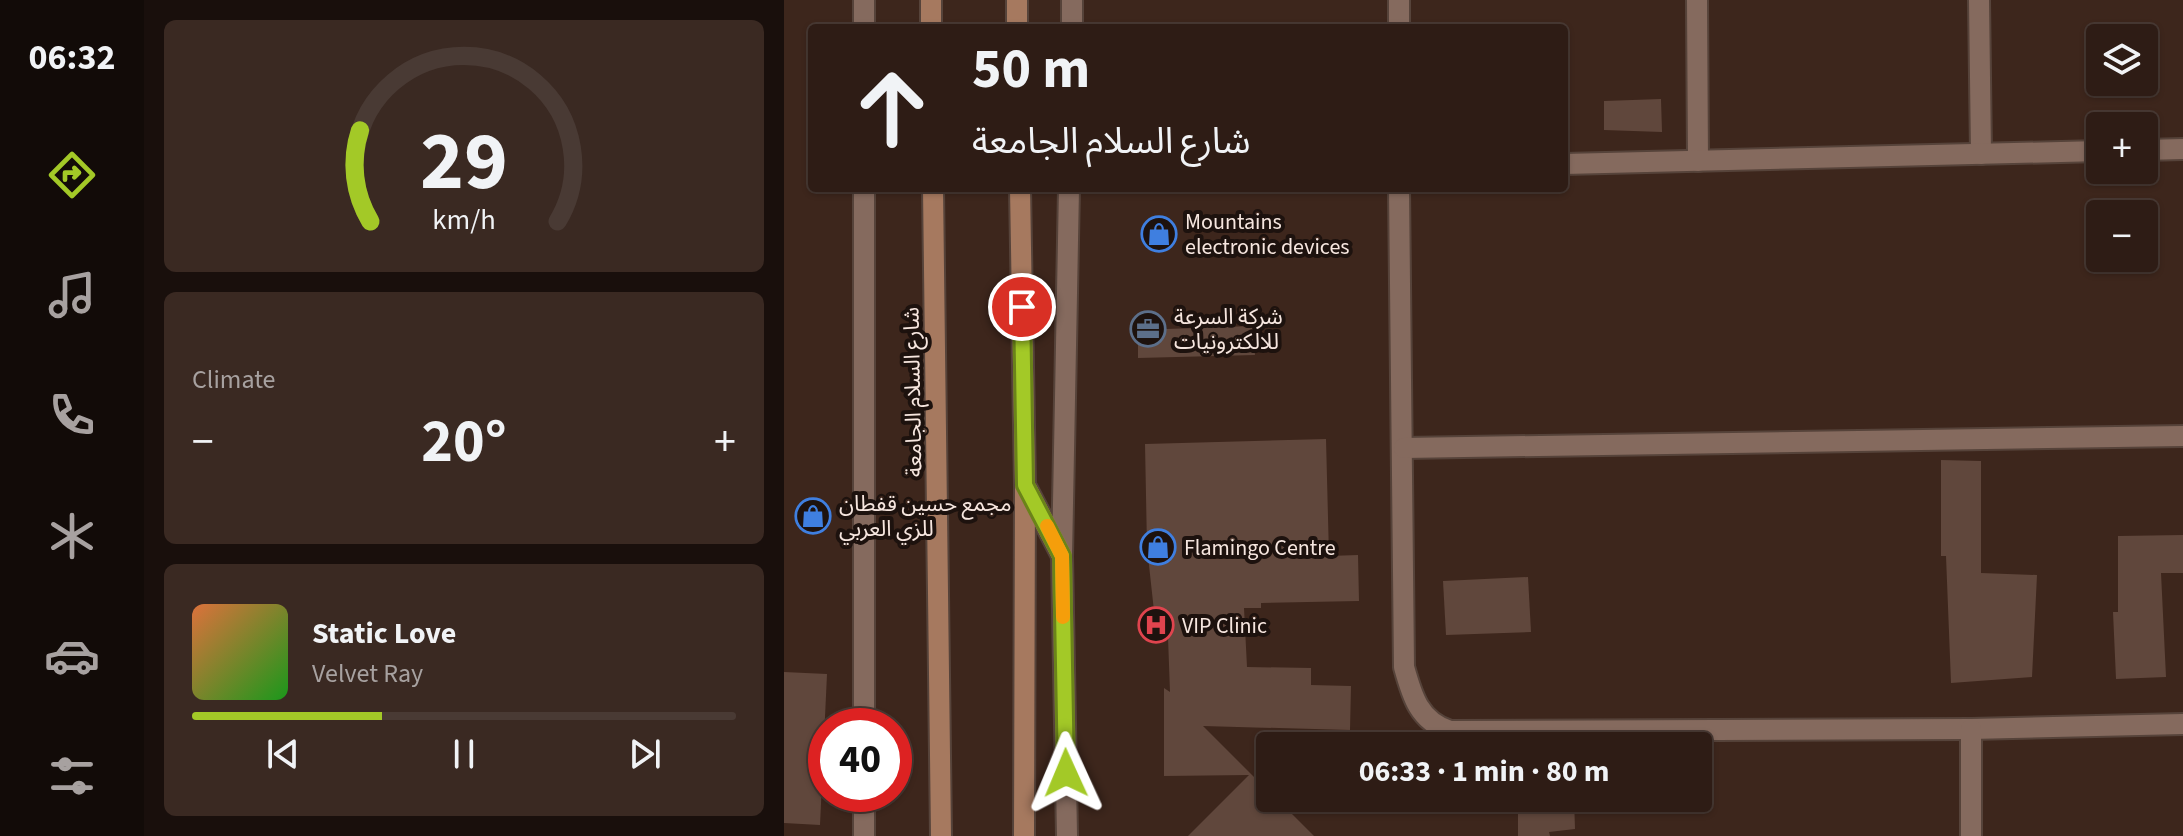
<!DOCTYPE html>
<html lang="en">
<head>
<meta charset="utf-8">
<style>
  body { margin:0; font-family:"Source Sans 3","Noto Sans Arabic",sans-serif; background:#3a2922; color:#f1f3f6; height:100vh; display:flex; flex-direction:column; font-size:30px; white-space:nowrap }
  * { box-sizing:border-box; margin:0 }
  p { font-size:26px; color:#a7a1a0 }
  .icon { flex:none; width:44px; height:44px; fill:none; stroke:currentColor; stroke-width:2; stroke-linecap:round; stroke-linejoin:round }
  .map { position:relative; flex:1; overflow:hidden }
  .panel { display:flex; flex-direction:column; gap:20px; padding:20px; background:#190f0c; width:640px }
  .panel>* { flex:none }
  .guide { position:absolute; left:24px; top:24px; width:760px; height:168px; border-radius:8px; box-shadow:0 2px 6px #0004,0 0 0 2px #493a34; background:#2e1c15; color:#f1f3f6; overflow:hidden }
  .fabs { position:absolute; left:1302px; top:24px; display:grid; gap:16px }
  .fabs a { display:grid; place-items:center; width:72px; height:72px; border-radius:8px; background:#2e1c15; box-shadow:0 2px 6px #0004,0 0 0 2px #493a34; font-size:40px }
  .speed { position:absolute; left:24px; top:708px; display:flex; gap:16px; font-size:40px; font-weight:700; text-align:center }
  .speed>* { display:grid; place-content:center; width:104px; height:104px; border-radius:50%; background:#2e1c15; box-shadow:0 2px 6px #0004,0 0 0 2px #493a34; line-height:1 }
  .speed .limit { border:12px solid #d22; background:#fff; color:#111 }
  .pin { position:absolute; display:grid; place-items:center; width:68px; height:68px; color:#fff; margin:-34px; border:4px solid #fff; border-radius:50%; box-shadow:0 2px 8px #0007 }
  .me { position:absolute; width:88px; margin:-44px; rotate:359deg; stroke-linejoin:round; filter:drop-shadow(0 0 6px #0008) }
  .turn { display:flex; align-items:center; gap:28px; height:168px; padding:0 32px; font-size:36px }
  .turn .icon { width:104px; height:104px; stroke-width:2.5 }
  .turn b { display:block; font-size:56px; line-height:68px }
  .big { font-size:60px; font-weight:700; line-height:1.1 }
  .panel .widget { flex:1; display:flex; flex-direction:column; justify-content:center; gap:12px; min-width:0; padding:0 28px; border-radius:12px; background:#3a2922 }
  .panel .dial { align-items:center; gap:0 }
  .dial svg { height:208px; overflow:visible; fill:none; stroke:#493a34; stroke-width:7; stroke-linecap:round; text-anchor:middle }
  .dial text { fill:#f1f3f6; stroke:none }
  .song { display:flex; align-items:center; gap:24px }
  .cover { width:96px; height:96px; border-radius:12px; background:linear-gradient(135deg,hsl(20 70% 55%),hsl(120 70% 35%)) }
  .played { height:8px; border-radius:4px; background:linear-gradient(90deg,#a3c927 35%,#493a34 35%) }
  .keys { display:flex; justify-content:space-around; direction:ltr }
  .heat { display:flex; justify-content:space-between; align-items:center; font-size:44px; direction:ltr }
  .trip { position:absolute; left:472px; top:732px; width:456px; height:80px; border-radius:8px; background:#2e1c15; box-shadow:0 2px 6px #0004,0 0 0 2px #493a34; font-weight:700; line-height:80px; text-align:center }
  main { display:flex; flex:1; min-height:0 }
  .tabs { display:flex; flex-direction:column; width:144px; justify-content:space-around; align-items:center; background:#120b08; color:#a7a1a0 }
  .tabs .icon { width:56px; height:56px }
  .tabs .selected { color:#a3c927 }
  .tabs b { font-size:36px; color:#f1f3f6 }
  .map>svg:first-child { display:block }
</style>
</head>
<body>
<main>
<nav class="tabs">
<b>06:32</b>
<svg class="icon selected" aria-label="directions" viewBox="0 0 24 24"><path d="M12 3l9 9-9 9-9-9zM9 14v-3h6M13 9l2 2-2 2"/></svg>
<svg class="icon" aria-label="music" viewBox="0 0 24 24"><path d="M9 18V5l10-2v13"/><circle cx="6" cy="18" r="3"/><circle cx="16" cy="16" r="3"/></svg>
<svg class="icon" aria-label="phone" viewBox="0 0 24 24"><path d="M5 4h4l2 5-3 2q2 4 5 5l2-3 5 2v4C11 20 4 13 5 4z"/></svg>
<svg class="icon" aria-label="climate" viewBox="0 0 24 24"><path d="M12 3v18M4 7l16 10M4 17L20 7"/></svg>
<svg class="icon" aria-label="car" viewBox="0 0 24 24"><path d="M5 17H2v-5l4-1 3-4h7l3 4 3 1v5h-3M9 17h6M6 11h13"/><circle cx="7" cy="17" r="2"/><circle cx="17" cy="17" r="2"/></svg>
<svg class="icon" aria-label="filters" viewBox="0 0 24 24"><path d="M4 7h16M4 17h16"/><circle cx="9" cy="7" r="2"/><circle cx="15" cy="17" r="2"/></svg>
</nav>
<section class="panel">
<div class="widget dial"><svg viewBox="0 0 100 80">
<path d="M14 69A42 42 0 1 1 86 69"/>
<path d="M14 69A42 42 0 0 1 10 34" stroke="#a3c927"/>
<text x="50" y="56" font-size="32" font-weight="700">29</text>
<text x="50" y="72" font-size="11">km/h</text>
</svg></div>
<div class="widget"><p>Climate</p>
<div class="heat"><a>−</a><b class="big">20°</b><a>+</a></div>
</div>
<div class="widget">
<div class="song"><i class="cover"></i><div><b>Static Love</b><p>Velvet Ray</p></div></div>
<div class="played"></div>
<div class="keys"><svg class="icon" aria-label="previous" viewBox="0 0 24 24"><path d="M18 5L8 12l10 7zM5 5v14"/></svg><svg class="icon" aria-label="pause" viewBox="0 0 24 24"><path d="M8 5v14M16 5v14"/></svg><svg class="icon" aria-label="next" viewBox="0 0 24 24"><path d="M6 5l10 7-10 7zM19 5v14"/></svg></div>
</div>
</section>
<div class="map">
<svg width="1399" height="836" viewBox="0 0 1399 836">
  <rect width="100%" height="100%" fill="#3d261c"/>
  <!-- building -->
  <g fill="#60473c">
    <polygon points="877,99 878,132 820,130 820,101"/>
    <polygon points="468,326 471,355 354,358 354,330"/>
    <polygon points="542,439 545,556 574,555 575,601 477,603 477,608 460,608 463,667 527,668 527,685 567,686 566,730 419,726 486,793 486,798 492,798 530,836 404,836 465,775 380,776 380,688 386,692 383,610 370,611 363,547 361,444"/>
    <polygon points="1157,460 1197,461 1197,573 1253,575 1248,677 1167,683 1162,556 1157,556"/>
    <polygon points="1399,535 1399,573 1377,573 1382,677 1332,679 1329,612 1334,612 1334,536"/>
    <polygon points="744,577 747,632 662,635 659,581"/>
    <polygon points="0,672 43,674 36,825 0,823"/>
    <polygon points="734,798 790,798 791,829 765,832 766,836 734,836"/>
  </g>
  <g fill="none" stroke-linecap="round" stroke-linejoin="round">
    <defs>
      <g id="minor">
        <polyline points="913,0 914,161"/>
        <polyline points="1195,0 1197,154"/>
        <polyline points="615,28 615,0"/>
        <polyline points="1360,150 1399,149"/>
        <polyline points="780,164 1316,151"/>
        <path d="M615,188L620,667C628,696 635,721 666,731L1187,729L1399,724"/>
        <polyline points="620,448 1399,436"/>
        <polyline points="1187,729 1187,836"/>
      </g>
      <g id="tertiary">
        <polyline points="80,28 80,0"/>
        <polyline points="288,28 288,0"/>
        <polyline points="80,726 80,188"/>
        <polyline points="80,836 80,794"/>
        <polyline points="283,836 278,556 285,188"/>
      </g>
      <g id="secondary">
        <polyline points="147,0 147,28"/>
        <polyline points="233,0 233,28"/>
        <polyline points="149,188 157,836"/>
        <polyline points="236,188 241,485 240,836"/>
        <polyline points="243,489 278,556"/>
      </g>
    </defs>
    <!-- minor casing -->
    <use href="#minor" stroke="#56433a" stroke-width="24"/>
    <!-- tertiary casing -->
    <use href="#tertiary" stroke="#56433a" stroke-width="24"/>
    <!-- secondary casing -->
    <use href="#secondary" stroke="#56433a" stroke-width="24"/>
    <!-- minor -->
    <use href="#minor" stroke="#856a5e" stroke-width="20"/>
    <!-- tertiary -->
    <use href="#tertiary" stroke="#856a5e" stroke-width="20"/>
    <!-- secondary -->
    <use href="#secondary" stroke="#a6795f" stroke-width="20"/>
  </g>
  <g fill="none" stroke-linecap="round" stroke-linejoin="round">
    <defs>
      <polyline id="route" points="238,307 241,485 278,556 282,773"/>
    </defs>
    <!-- route casing -->
    <use href="#route" stroke="#6a8319" stroke-width="20"/>
    <!-- route -->
    <use href="#route" stroke="#a3c927" stroke-width="14"/>
    <!-- slow -->
    <polyline stroke="#f59e0b" stroke-width="14" points="263,526 278,556 279,617"/>
  </g>
  <!-- icons -->
  <defs>
    <symbol id="shop-ring" viewBox="-11 -11 22 22"><circle r="9.5" fill="#1d120e" stroke="#3f7fe0" stroke-width="1.5"/><path d="M-5-2.5h2.3a2.7 3.5 0 0 1 5.4 0H5L5.5 6h-11ZM-1.5-2.5h3a1.5 2.3 0 0 0-3 0Z" fill="#3f7fe0"/></symbol>
    <symbol id="office-ring" viewBox="-11 -11 22 22"><circle r="9.5" fill="#1d120e" stroke="#5c6f8a" stroke-width="1.5"/><path d="M-6-3h4V-5.5h4V-3h4V5H-6ZM-1-4.5V-3h2v-1.5ZM-6 0V1H6V0Z" fill="#5c6f8a"/></symbol>
    <symbol id="hospital-ring" viewBox="-11 -11 22 22"><circle r="9.5" fill="#1d120e" stroke="#e0444e" stroke-width="1.5"/><path d="M-5-5h3v3.5h4V-5h3V5h-3V1.5h-4V5h-3Z" fill="#e0444e"/></symbol>
  </defs>
  <g fill-rule="evenodd">
    <use href="#shop-ring" x="355" y="214" width="40" height="40"/>
    <use href="#office-ring" x="344" y="309" width="40" height="40"/>
    <use href="#shop-ring" x="9" y="496" width="40" height="40"/>
    <use href="#shop-ring" x="354" y="527" width="40" height="40"/>
    <use href="#hospital-ring" x="352" y="605" width="40" height="40"/>
  </g>
  <g text-anchor="middle" stroke-width="8" stroke-linejoin="round" paint-order="stroke">
    <!-- poi labels -->
    <g font-size="22" fill="#f6e6df" stroke="#1d120e" text-anchor="start">
      <text x="401" y="229">Mountains<tspan x="401" dy="25">electronic devices</tspan></text>
      <text x="390" y="324">شركة السرعة<tspan x="390" dy="25">للالكترونيات</tspan></text>
      <text x="55" y="511">مجمع حسين قفطان<tspan x="55" dy="25">للزي العربي</tspan></text>
      <text x="400" y="555">Flamingo Centre</text>
      <text x="398" y="633">VIP Clinic</text>
    </g>
    <!-- street labels -->
    <g font-size="22" fill="#f6e6df" stroke="#1d120e">
      <text transform="translate(128 392) rotate(-91)" y="8">شارع السلام الجامعة</text>
    </g>
  </g>
</svg>
<div class="fabs">
<a><svg class="icon" aria-label="layers" viewBox="0 0 24 24"><path d="M12 4l9 5-9 5-9-5zM3 14l9 5 9-5"/></svg></a>
<a>+</a>
<a>−</a>
</div>
<div class="speed"><div class="limit">40</div></div>
<div class="pin" style="left:238px;top:307px;background:#d93025"><svg class="icon" aria-label="arrive" viewBox="0 0 24 24"><path d="M6 21V4h12l-3 4 3 4H6"/></svg></div>
<svg class="me" style="left:282px;top:773px" viewBox="-20 -20 40 40"><path d="M0-17L14 15 0 8-14 15z" fill="#a3c927" stroke="#fff" stroke-width="4"/></svg>
<div class="trip">06:33 · 1 min · 80 m</div>
<div class="guide">
<div class="turn"><svg class="icon" aria-label="ahead" viewBox="0 0 24 24"><path d="M12 20V5M6 11l6-6 6 6"/></svg><div><b>50 m</b>شارع السلام الجامعة</div></div>
</div>
</div>
</main>
</body>
</html>
